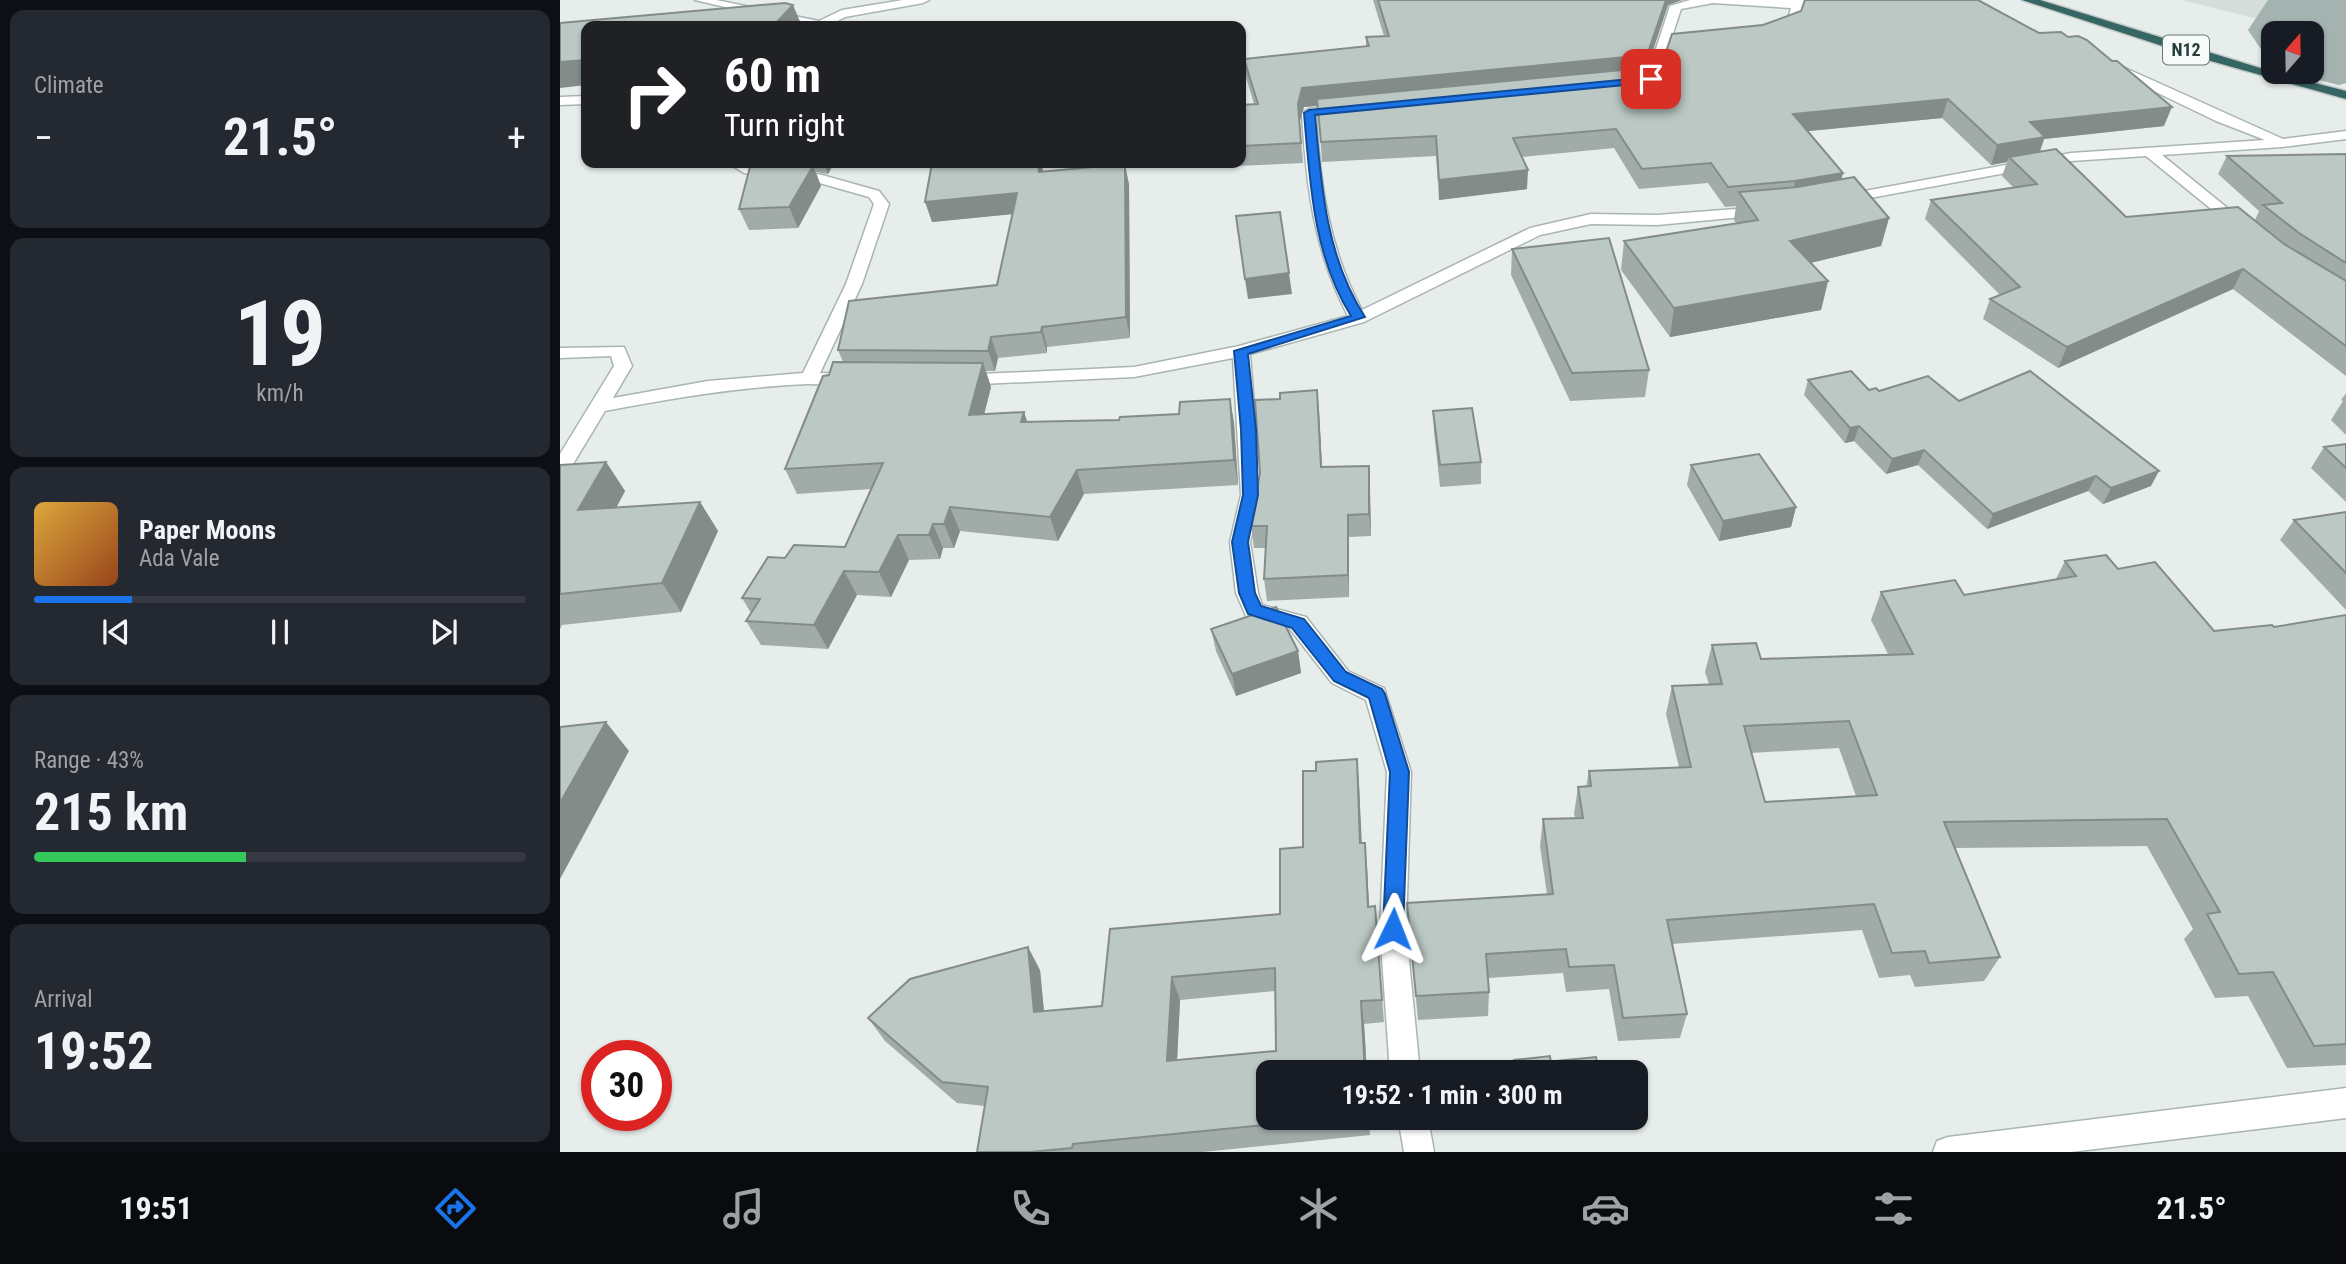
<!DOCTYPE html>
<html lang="en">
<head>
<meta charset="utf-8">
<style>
  body { margin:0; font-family:"Roboto Condensed",sans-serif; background:#242831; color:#f1f3f6; height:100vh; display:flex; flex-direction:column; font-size:26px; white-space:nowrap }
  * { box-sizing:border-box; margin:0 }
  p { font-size:23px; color:#9ea1a6 }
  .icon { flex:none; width:38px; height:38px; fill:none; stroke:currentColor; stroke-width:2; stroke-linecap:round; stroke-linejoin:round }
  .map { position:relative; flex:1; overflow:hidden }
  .side { display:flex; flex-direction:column; gap:10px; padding:10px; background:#0d0f14; width:560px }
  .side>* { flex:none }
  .top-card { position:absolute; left:21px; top:21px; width:665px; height:147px; border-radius:14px; box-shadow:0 2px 5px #0004; background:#202124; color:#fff; overflow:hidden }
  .needle { width:46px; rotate:20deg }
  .controls { position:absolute; left:1701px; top:21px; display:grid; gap:14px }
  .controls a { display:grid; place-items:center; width:63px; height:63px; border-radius:14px; background:#171b24; box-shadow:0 2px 5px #0004; font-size:35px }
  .speed { position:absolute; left:21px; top:1040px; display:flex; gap:14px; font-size:35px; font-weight:700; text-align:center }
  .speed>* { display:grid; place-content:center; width:91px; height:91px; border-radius:50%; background:#171b24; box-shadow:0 2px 5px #0004; line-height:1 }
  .speed .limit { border:10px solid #d22; background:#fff; color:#111 }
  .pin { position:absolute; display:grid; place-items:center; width:60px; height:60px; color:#fff; margin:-30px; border-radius:14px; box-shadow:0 4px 10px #0006 }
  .me { position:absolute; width:77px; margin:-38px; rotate:2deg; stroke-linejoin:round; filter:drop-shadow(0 0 5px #0008) }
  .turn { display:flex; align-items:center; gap:24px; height:147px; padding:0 28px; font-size:32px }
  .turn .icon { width:91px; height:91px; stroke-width:2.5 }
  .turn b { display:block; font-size:49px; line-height:60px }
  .big { font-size:52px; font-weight:700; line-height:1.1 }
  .side .widget { flex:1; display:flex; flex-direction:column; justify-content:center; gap:10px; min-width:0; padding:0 24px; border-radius:14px; background:#242831 }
  .side .dial { align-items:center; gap:0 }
  .dial b { font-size:91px; line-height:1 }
  .song { display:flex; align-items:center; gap:21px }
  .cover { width:84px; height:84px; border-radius:10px; background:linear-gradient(135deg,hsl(40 70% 55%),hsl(20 70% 35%)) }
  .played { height:7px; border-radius:4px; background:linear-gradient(90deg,#1a73e8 20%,#363941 20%) }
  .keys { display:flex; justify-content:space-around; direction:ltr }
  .heat { display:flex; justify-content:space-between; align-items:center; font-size:38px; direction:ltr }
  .charge { height:10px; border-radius:5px; background:linear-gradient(90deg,#34c759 43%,#363941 0) }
  .trip { position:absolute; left:696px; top:1060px; width:392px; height:70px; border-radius:14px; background:#171b24; box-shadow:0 2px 5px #0004; font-weight:700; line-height:70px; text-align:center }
  .menu { display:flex; height:112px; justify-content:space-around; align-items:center; background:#090b0e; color:#9ea1a6 }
  .menu .icon { width:49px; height:49px }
  .menu .current { color:#1a73e8 }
  .menu b { font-size:32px; color:#f1f3f6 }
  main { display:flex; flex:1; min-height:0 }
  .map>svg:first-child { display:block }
</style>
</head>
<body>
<main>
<section class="side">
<div class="widget"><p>Climate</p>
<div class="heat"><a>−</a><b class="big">21.5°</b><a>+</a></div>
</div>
<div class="widget dial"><b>19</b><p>km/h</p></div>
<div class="widget">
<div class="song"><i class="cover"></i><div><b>Paper Moons</b><p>Ada Vale</p></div></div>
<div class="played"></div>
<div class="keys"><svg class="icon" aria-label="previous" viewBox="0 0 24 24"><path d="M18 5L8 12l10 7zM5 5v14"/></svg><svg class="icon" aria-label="pause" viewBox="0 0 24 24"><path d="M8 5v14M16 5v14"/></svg><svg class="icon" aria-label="next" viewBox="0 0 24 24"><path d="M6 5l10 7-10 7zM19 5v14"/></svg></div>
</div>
<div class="widget"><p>Range · 43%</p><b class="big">215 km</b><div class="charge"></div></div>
<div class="widget"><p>Arrival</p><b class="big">19:52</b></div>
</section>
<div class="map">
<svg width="1786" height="1152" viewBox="0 0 1786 1152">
  <rect width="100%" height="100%" fill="#e6edeb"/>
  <!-- built -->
  <polygon fill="#d4ddda" points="1622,0 1786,0 1786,41"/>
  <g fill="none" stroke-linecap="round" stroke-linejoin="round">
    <!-- runway -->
    <polygon fill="#a4b2b0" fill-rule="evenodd" points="1708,0 1786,0 1786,83 1779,85 1726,72 1752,72 1752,33 1713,33 1713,67 1688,30"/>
    <defs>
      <g id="street">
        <polygon points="135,0 156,0 259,21 282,10 343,0 369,0 363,3 285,17 268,26 246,26"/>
        <polygon points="1130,0 1295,0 1289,3 1243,8 1236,27 1217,34 1211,30 1227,22 1231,8 1153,3 1121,9 1098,79 1092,83 1074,84 1074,78 1087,76 1110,6"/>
        <polygon points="1552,62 1723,139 1786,131 1786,139 1722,147 1602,155 1687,224 1690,227 1682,232 1677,230 1586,156 1511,161 1283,203 1276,199 1283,195 1511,153 1705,140 1656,121 1548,69 1548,63"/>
        <polygon points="26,96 26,104 0,105 0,97"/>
        <path d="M786,105L791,106V112L756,116C760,183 769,250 802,310L970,228L1031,214L1097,215L1203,207L1210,211L1203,215L1097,225L1031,224L980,235L804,322L690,354L701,495L690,542L698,593L702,605L746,617L788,671L824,688L851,772L846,929L860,1073H830L820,929L827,772L806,700L772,683L730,629L686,616L676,593L670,542L681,495L673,358L574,377L399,385L390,380L399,375L574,367L679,346L788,316C754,252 746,184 742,113L749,109Z"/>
        <path d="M168,163H184L262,175L319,191L329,204L302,284L260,373L290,374L299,379C289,390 261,383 247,384C179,387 112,398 45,411L7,474L0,476V454L54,366L51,356L0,358V348L64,347L72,366L53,398L148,381L243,373L286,284L314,204L309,197L256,182L184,173Z"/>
        <polygon points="1786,1088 1786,1118 1511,1152 1373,1152 1377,1141 1388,1137"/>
        <polygon points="838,1118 868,1118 874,1152 844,1152"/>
      </g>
      <polygon id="highway" points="1462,0 1480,0 1713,72 1786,91 1786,99 1633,56"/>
    </defs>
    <!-- street casing -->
    <use href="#street" stroke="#a9b5b3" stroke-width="3"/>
    <!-- highway casing -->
    <use href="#highway" stroke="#c3c9c8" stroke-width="3"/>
    <!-- street -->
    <use href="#street" fill="#fff" fill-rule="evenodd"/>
    <!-- highway -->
    <use href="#highway" fill="#366663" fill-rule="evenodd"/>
  </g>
  <!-- wall -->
  <g fill="#a1aca9" fill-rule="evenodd">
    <polygon points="813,0 1122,0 1108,5 1087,68 1094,67 1103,61 1604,126 1484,139 1480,152 1566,217 1695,220 1699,211 1658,174 1667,156 1786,154 1786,376 1673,289 1498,368 1423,319 1430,299 1440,295 1365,219 1371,200 1454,188 1442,176 1447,162 1431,165 1382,118 1248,131 1283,173 1281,179 1329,218 1321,246 1251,263 1268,281 1261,310 1110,337 1061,270 1064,241 1176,223 1174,220 1176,206 1165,207 1148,183 1079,189 1054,148 962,157 967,189 879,200 876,156 762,162 758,106 744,107 739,124 743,163 676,166 676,163 681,163 681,105 694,104 686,77 684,59 806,46 806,37 824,36"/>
    <polygon points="191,163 274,163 268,174 256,172 261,186 238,228 189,230 179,209"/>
    <polygon points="482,163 483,172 569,184 570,338 487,347 487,353 438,358 435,371 426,371 431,387 424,414 464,412 467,422 559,420 619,414 670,399 674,423 678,485 524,494 498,541 400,531 394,548 383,548 380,559 349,560 331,597 297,595 268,649 201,645 186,621 191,613 182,598 225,558 285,547 311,489 237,494 225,469 269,375 283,362 278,350 437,285 453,214 372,222"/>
    <polygon points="952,249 1089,370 1085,397 1010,401 951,275"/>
    <polygon points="1248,380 1309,390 1399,401 1591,486 1543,504 1528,491 1427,529 1358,465 1326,474 1294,441 1285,443 1244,395"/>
    <polygon points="1786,393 1786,435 1771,420 1783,401 1781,400"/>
    <polygon points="873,411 921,462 921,484 880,487 874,432"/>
    <polygon points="759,412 762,467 809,466 811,536 789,537 789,597 707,601 704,579 706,548 694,548 691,526"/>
    <polygon points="1786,444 1786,502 1751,468 1764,447"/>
    <polygon points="46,462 65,491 56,508 140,502 158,531 121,612 2,625 0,629 0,465"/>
    <polygon points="1131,465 1236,507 1231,527 1159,541 1127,485"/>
    <polygon points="1786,512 1786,610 1720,540 1734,520"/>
    <path d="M1505,561L1558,569L1654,631L1714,627L1786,615V1065L1727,1068L1688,996L1655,998L1624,939L1633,929L1587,846L1395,848L1440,957L1424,981L1355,987L1350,975L1319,978L1302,930L1112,944L1127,1014L1120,1038L1058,1041L1049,989L1006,992L1003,973L928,978L929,992L928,1016L858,1020L847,903L987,894L980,846L983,819L1015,818L1014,814L1018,787H1026L1029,771L1119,767L1106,714L1112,686L1149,684L1145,672L1152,645L1201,659L1328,654L1311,620L1321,592L1404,595L1496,579ZM1279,748L1296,796L1205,802L1191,753Z"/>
    <polygon points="651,629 738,651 741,673 676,696 656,651"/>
    <path d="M797,759L799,784L801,843L807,868L809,907L817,930L824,1022L804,1024L807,1073H709V1118H809L810,1135L643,1152H417L425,1106L397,1103L325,1041L308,1018L480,970L484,1011L542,1006L720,914L743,847L756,771ZM715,991L716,1051L617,1060L620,1000Z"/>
    <polygon points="997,1061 1039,1073 996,1073"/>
  </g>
  <!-- shaded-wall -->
  <g fill="#838c89">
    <polygon points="1106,0 1122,0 1108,5 1085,74 744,107 739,124 743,163 738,104 742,88"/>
    <polygon points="233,5 242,26 213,26"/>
    <polygon points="26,60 26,85 0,88 0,62"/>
    <polygon points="1388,99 1382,118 1229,133 1233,114"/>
    <polygon points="1612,107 1604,126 1484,139 1478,156 1449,157 1447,162 1431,165 1437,145 1470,122"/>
    <polygon points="264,163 274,163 268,174"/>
    <polygon points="478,163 482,163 484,192 479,172"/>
    <polygon points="565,164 569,184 570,338 566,317"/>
    <polygon points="253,166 261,186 238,228 229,207"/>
    <polygon points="968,170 967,189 879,200 879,180"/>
    <polygon points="1283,173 1278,193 1231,201 1235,181"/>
    <polygon points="457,193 463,213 372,222 365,202"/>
    <polygon points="1329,218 1321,246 1224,269 1230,241"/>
    <polygon points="1683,269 1673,289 1498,368 1507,347"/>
    <polygon points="729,273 732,294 688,299 685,279"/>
    <polygon points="1268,281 1261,310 1110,337 1114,308"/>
    <polygon points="482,327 487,347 487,353 481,332"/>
    <polygon points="431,337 438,358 435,371 428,351"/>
    <polygon points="423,363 431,387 418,439 409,415"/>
    <polygon points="757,390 759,412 763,489 761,467"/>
    <polygon points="670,399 674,423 678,485 674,460"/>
    <polygon points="464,412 472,437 461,422"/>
    <polygon points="1299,426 1294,441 1285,443 1290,428"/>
    <polygon points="1364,450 1358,465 1326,474 1332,459"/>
    <polygon points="46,462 65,491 39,540 18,510"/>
    <polygon points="809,466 810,488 811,536 809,514"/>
    <polygon points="517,470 524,494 498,541 490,517"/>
    <polygon points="1599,471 1591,486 1543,504 1551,488"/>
    <polygon points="1536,476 1528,491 1427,529 1433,514"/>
    <polygon points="140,502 158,531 121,612 102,583"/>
    <polygon points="390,507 400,531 394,548 384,524"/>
    <polygon points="1236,507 1231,527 1159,541 1163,521"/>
    <polygon points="788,515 789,537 789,597 788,575"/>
    <polygon points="373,524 383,548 380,559 369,535"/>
    <polygon points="338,535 349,560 331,597 319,572"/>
    <polygon points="284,571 297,595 268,649 254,625"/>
    <polygon points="738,651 741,673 676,696 672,674"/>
    <polygon points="46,722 69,751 0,879 0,803"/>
    <polygon points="797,759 799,784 803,868 800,843"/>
    <polygon points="805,843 807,868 810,930 808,907"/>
    <polygon points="468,947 480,970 486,1034 474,1012"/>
    <polygon points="612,977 620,1000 616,1083 607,1061"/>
    <polygon points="801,1001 804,1024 807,1073 805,1073"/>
  </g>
  <!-- building -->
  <g fill="#bbc8c4" stroke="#838c89" stroke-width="2" fill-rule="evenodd">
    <polygon points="818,0 1106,0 1087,55 742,88 738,104 741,143 681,146 681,105 698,104 684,59 809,46 806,37 829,36"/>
    <polygon points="1245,0 1418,0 1479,33 1501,32 1508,37 1518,36 1527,40 1552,61 1557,61 1612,107 1470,122 1485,137 1437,145 1388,99 1233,114 1283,173 1235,181 1168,187 1151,163 1082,169 1056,129 953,138 968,170 879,180 876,136 761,142 757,99 1094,67 1103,61 1112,34 1203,25 1241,11"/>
    <polygon points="225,3 233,5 213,26 26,26 26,60 0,62 0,23"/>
    <polygon points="1496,149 1566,217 1678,207 1724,244 1786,281 1786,346 1683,269 1507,347 1430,299 1460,287 1371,200 1477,184 1449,157"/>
    <polygon points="1786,154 1786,263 1739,233 1703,205 1722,203 1667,156"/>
    <polygon points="191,163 229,163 253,166 229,207 179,209"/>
    <polygon points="372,163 478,163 479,172 565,164 566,317 482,327 481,332 431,337 428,351 278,350 289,301 437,285 457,193 365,202"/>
    <polygon points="1294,177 1329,218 1230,241 1268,281 1114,308 1064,241 1198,220 1179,192 1237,187"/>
    <polygon points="720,212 729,273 685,279 676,216"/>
    <polygon points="1049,238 1089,370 1012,373 952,249"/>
    <polygon points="273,362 423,363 409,415 464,412 461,422 559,420 560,417 619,414 620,402 670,399 674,460 517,470 490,517 390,507 384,524 373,524 369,535 338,535 319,572 284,571 254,625 186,621 200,599 182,598 208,557 225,558 234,545 285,547 323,463 225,469 263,376 269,375"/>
    <polygon points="1291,371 1309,390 1316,388 1319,391 1368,376 1399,401 1470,371 1599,471 1551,488 1536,476 1433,514 1364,450 1332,459 1299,426 1290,428 1248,380"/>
    <polygon points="757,390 761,467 809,466 809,514 788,515 788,575 704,579 707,526 691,526 700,473 695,400 720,399 720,393"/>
    <polygon points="912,408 921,462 880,465 873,411"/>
    <polygon points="1786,444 1786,468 1764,447"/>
    <polygon points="1199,454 1236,507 1163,521 1131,465"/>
    <polygon points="46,462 18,510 140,502 102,583 0,594 0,465"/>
    <polygon points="1786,512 1786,573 1734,520"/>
    <path d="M1546,555L1558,569L1595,562L1654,631L1712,625L1714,627L1786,615V1044L1754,1046L1713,972L1679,974L1647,914L1660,912L1607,819L1384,822L1440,957L1369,963L1365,951L1332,953L1314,904L1107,920L1127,1014L1063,1018L1054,965L1009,967L1006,949L926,954L929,992L856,996L847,903L993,894L983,819L1023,818L1018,787L1031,786L1029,771L1131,767L1112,686L1162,684L1152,645L1196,643L1201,659L1353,654L1321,592L1395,580L1404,595L1516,576L1505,561ZM1289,721L1317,795L1205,802L1184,726Z"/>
    <polygon points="716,607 738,651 672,674 651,629"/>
    <polygon points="46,722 0,803 0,727"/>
    <path d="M797,759L800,843H805L808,907L815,906L822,1000L801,1001L805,1073H709V1118H774L513,1144L512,1148L470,1152H417L428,1087L382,1082L308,1018L350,979L468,947L474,1012L542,1006L550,929L720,914V849L743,847V771H756V762ZM715,968L716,1051L607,1061L612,977Z"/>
    <polygon points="990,1056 992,1073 955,1073 954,1060"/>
    <polygon points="1036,1057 1039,1073 1000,1073 997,1061"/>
  </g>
  <!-- route -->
  <path fill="#1a73e8" stroke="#114b97" stroke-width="2" d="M1091,77H1095V82L755,115C761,185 766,257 805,317L688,354L696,430L698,495L688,542L695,593L701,606L744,619L786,672L822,689L825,694L849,772L843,929L840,936L833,938L826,936L823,929L830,772L809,698L774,681L732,628L688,614L679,593L672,542L683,495L681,430L674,351L791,316C753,255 750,182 744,113L749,110Z"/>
  <g text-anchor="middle" stroke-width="5" stroke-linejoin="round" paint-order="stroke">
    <!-- shield labels -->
    <rect fill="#f6faf9" stroke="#657674" stroke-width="2" x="1603" y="35.5" width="46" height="29" rx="5"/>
    <g font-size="18" font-weight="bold" fill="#273d3b">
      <text x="1626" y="56">N12</text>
    </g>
  </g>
</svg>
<div class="controls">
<a><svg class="needle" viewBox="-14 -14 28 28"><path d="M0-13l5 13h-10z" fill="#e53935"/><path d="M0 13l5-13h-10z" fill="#9ea1a6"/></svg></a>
</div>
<div class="speed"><div class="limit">30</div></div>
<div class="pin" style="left:1091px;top:79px;background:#d93025"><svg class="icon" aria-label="arrive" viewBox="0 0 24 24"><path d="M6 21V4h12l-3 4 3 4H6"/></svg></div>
<svg class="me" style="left:833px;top:929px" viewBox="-20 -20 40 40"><path d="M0-17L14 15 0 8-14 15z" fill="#1a73e8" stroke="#fff" stroke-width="4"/></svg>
<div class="trip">19:52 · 1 min · 300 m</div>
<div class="top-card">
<div class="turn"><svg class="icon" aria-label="right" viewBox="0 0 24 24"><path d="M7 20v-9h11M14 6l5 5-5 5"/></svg><div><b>60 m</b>Turn right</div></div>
</div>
</div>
</main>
<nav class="menu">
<b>19:51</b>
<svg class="icon current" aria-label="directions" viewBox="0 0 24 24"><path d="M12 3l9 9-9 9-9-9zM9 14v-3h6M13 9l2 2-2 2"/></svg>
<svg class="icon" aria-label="music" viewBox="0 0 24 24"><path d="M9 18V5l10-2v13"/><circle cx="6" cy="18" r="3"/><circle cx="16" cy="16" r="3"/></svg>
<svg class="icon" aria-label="phone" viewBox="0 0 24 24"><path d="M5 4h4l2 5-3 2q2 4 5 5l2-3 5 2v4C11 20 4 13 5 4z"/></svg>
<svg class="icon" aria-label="climate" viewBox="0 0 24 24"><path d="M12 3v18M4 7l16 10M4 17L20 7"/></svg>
<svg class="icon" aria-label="car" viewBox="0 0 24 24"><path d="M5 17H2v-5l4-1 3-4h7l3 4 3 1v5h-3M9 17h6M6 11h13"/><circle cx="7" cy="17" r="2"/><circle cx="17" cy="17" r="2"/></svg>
<svg class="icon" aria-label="filters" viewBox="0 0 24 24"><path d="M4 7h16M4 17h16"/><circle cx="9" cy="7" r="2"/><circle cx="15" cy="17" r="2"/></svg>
<b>21.5°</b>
</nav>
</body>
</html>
